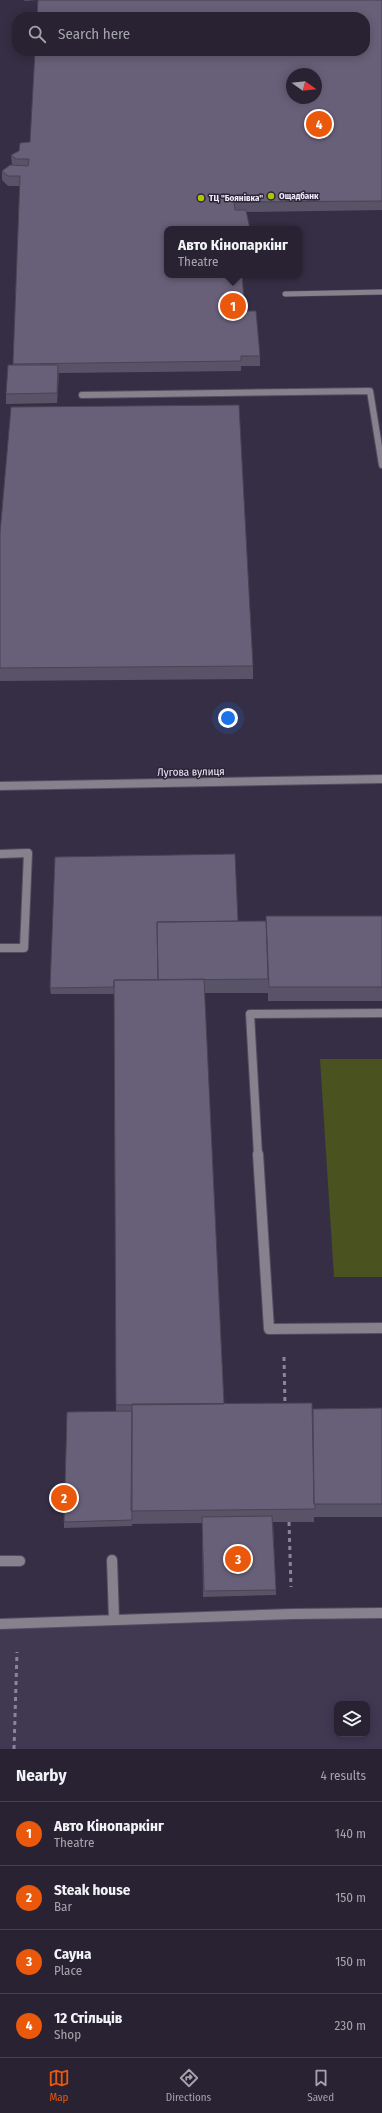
<!DOCTYPE html>
<html lang="en">
<head>
<meta charset="utf-8">
<style>
	body { margin:0; font-family:"Fira Sans Condensed",sans-serif; background:#342f3f; color:#f1f3f6 }
	.controls { position:absolute; right:12px; bottom:12px; display:grid; overflow:hidden; border-radius:8px; box-shadow:0 2px 10px #0003 }
	.controls button { width:36px; height:36px; display:grid; place-items:center; padding:0; border:0; border-bottom:1px solid #443f4e; background:#282233; color:#f1f3f6; font:20px sans-serif }
	.compass { position:absolute; left:286px; top:68px; width:36px; height:36px; border-radius:50%; background:#282233; box-shadow:0 2px 10px #0003; rotate:105deg }
	.you { position:absolute; left:228px; top:718px; width:14px; height:14px; margin:-10px; border:3px solid #fff; border-radius:50%; background:#1a73e8; box-shadow:0 0 0 6px #1a73e833 }
	.badge { display:grid; place-items:center; width:26px; height:26px; border-radius:50%; background:#ea580c; color:#fff; font-size:13px; font-weight:700 }
	.pin { position:absolute; translate:-50% -50%; border:2px solid #fff; box-shadow:0 1px 4px #0006 }
	.popup { position:absolute; left:164px; top:226px; width:138px; height:52px; box-sizing:border-box; display:grid; place-content:center; border-radius:8px; background:#282233; filter:drop-shadow(0 1px 3px #0005); font-size:13px; white-space:nowrap; color:#a5a4ac }
	.popup b { font-size:15px; color:#f1f3f6 }
	.popup::after { content:''; position:absolute; left:50%; top:100%; margin-left:-8px; border:8px solid transparent; border-top-color:#282233 }
	.list { margin:0; padding:0; list-style:none }
	h2 { display:flex; justify-content:space-between; align-items:center; height:52px; margin:0; padding:0 16px; font-size:17px }
	h2 small { font-size:13px; font-weight:400; color:#a5a4ac }
	.list li { display:grid; grid-template-columns:26px 1fr auto; gap:12px; align-items:center; box-sizing:border-box; height:64px; padding:0 16px; border-top:1px solid #443f4e }
	.list b { display:block; font-size:15px; white-space:nowrap }
	.list p { margin:0; font-size:13px; white-space:nowrap; color:#a5a4ac }
	.list em { font-size:13px; font-style:normal; color:#a5a4ac }
	.icon { flex:none; width:22px; height:22px; fill:none; stroke:currentColor; stroke-width:2; stroke-linecap:round; stroke-linejoin:round }
	.map { position:relative; flex:none; width:382px; height:1749px; overflow:hidden }
	.search { position:absolute; background:#282233; box-shadow:0 2px 10px #0003; left:12px; right:12px; top:12px; height:44px; display:flex; align-items:center; gap:10px; box-sizing:border-box; padding:0 14px; border-radius:16px; color:#a5a4ac; font-size:15px }
	.sheet { height:308px; background:#282233 }
	nav { display:flex; justify-content:space-around; align-items:center; box-sizing:border-box; height:56px; border-top:1px solid #443f4e; background:#282233; font-size:11px; color:#a5a4ac }
	nav a { display:grid; justify-items:center; gap:2px }
	nav .on { color:#ea580c }
	.map>svg:first-child { display:block }
	.built { fill:#413852; fill-rule:evenodd }
	.green { fill:#4a521f }
	.lines { fill:none; stroke-linecap:round; stroke-linejoin:round }
	.lane-far3-casing { stroke:#544c61; stroke-width:6 }
	.lane-far2-casing { stroke:#544c61; stroke-width:8 }
	.lane-far1-casing { stroke:#544c61; stroke-width:10 }
	.lane-casing { stroke:#544c61; stroke-width:12 }
	.street-casing { stroke:#544c61; stroke-width:10 }
	.path { stroke:#8b8597; stroke-width:3; stroke-dasharray:4 4; stroke-linecap:butt }
	.lane-far3 { stroke:#85818d; stroke-width:5 }
	.lane-far2 { stroke:#85818d; stroke-width:6 }
	.lane-far1 { stroke:#85818d; stroke-width:8 }
	.lane { stroke:#85818d; stroke-width:10 }
	.street { stroke:#85818d; stroke-width:8 }
	.wall { fill:#595367 }
	.shaded-wall { fill:#494354 }
	.building { fill:#686078; stroke:#494354; fill-rule:evenodd }
	.poi-dot { fill:#b0c502; stroke:#2c2539; stroke-width:1.5 }
	.labels { text-anchor:middle; dominant-baseline:central; stroke-width:3; stroke-linejoin:round; paint-order:stroke }
	.far-poi-label { font-size:9px; font-weight:bold; fill:#efebf9; stroke:#2c2539; text-anchor:start }
	.street-label { font-size:11px; fill:#efebf9; stroke:#2c2539 }
</style>
</head>
<body>
<div class="map">
<svg width="382" height="1749" viewBox="0 0 382 1749">
	<rect width="100%" height="100%" fill="#362e44"/>
	<path class="built" d="M382,1613V1749H0V1624ZM337,1704H367V1734H337Z"/>
	<path class="green" d="M320,1059H382V1277H334Z"/>
	<g class="lines">
		<g class="lane-far3-casing">
			<path id="lane-far3" d="M285,294L382,292"/>
		</g>
		<g class="lane-far2-casing">
			<path id="lane-far2" d="M82,395L370,391L382,465"/>
		</g>
		<g class="lane-far1-casing">
			<path id="lane-far1" d="M0,854L28,853L24,948H0
				M258,1155L250,1014L382,1013"/>
		</g>
		<g class="lane-casing">
			<path id="lane" d="M258,1154L269,1329L382,1328
				M112,1560L114,1620
				M0,1561H20
				M0,1624L292,1614L382,1613"/>
		</g>
		<g class="street-casing">
			<path id="street" d="M0,786L382,779"/>
		</g>
		<path class="path" d="M284,1357L285,1406
			M289,1522L291,1587
			M14,1749L17,1652"/>
		<use href="#lane-far3" class="lane-far3"/>
		<use href="#lane-far2" class="lane-far2"/>
		<use href="#lane-far1" class="lane-far1"/>
		<use href="#lane" class="lane"/>
		<use href="#street" class="street"/>
	</g>
	<path class="wall" d="M24,0H382V210L247,212L167,229L245,311L260,356V366H241V371L59,373L57,403L6,404V394L13,365L20,186H8L2,180V171L12,165L11,155L19,151L30,142L38,0L25,1Z
		M0,533L253,666V679L0,681Z
		M266,916H382V1001H268V992V993H204L224,1403L312,1418L313,1409L382,1408V1517H314V1522H273L276,1590V1595L203,1597L202,1523L132,1524V1526L64,1528V1522L116,1411L114,994H51L50,988L238,921H266Z"/>
	<path class="shaded-wall" d="M58,365L59,375L57,403V393Z"/>
	<path class="building" d="M38,0H382V201L234,202L235,210H246L250,229H167V275H242L245,311H256L260,356H241V361L13,364L20,176H8L2,171L10,165L28,166L29,159H16L11,155L19,151L20,143L30,142L35,51H365V17H37ZM292,74H316V98H292Z
		M8,365H58L57,393L6,394Z
		M239,405L253,666L0,668V533L11,407Z
		M235,854L238,921L157,922L158,980H114V987L50,988L55,857Z
		M266,916H382V987H269Z
		M266,921L268,979L158,980L157,922Z
		M204,979L224,1404L116,1405L114,980Z
		M312,1403L314,1504H315V1509L131,1511L132,1404Z
		M382,1408V1504H314L313,1409Z
		M132,1411V1520L64,1522L67,1412Z
		M272,1516L276,1590L204,1591L202,1517Z"/>
	<g class="poi-dot">
		<circle cx="271" cy="196" r="4"/>
		<circle cx="201" cy="198" r="4"/>
	</g>
	<g class="labels">
		<g class="far-poi-label">
			<text x="279" y="196">Ощадбанк</text>
			<text x="209" y="198">ТЦ "Боянівка"</text>
		</g>
		<g class="street-label">
			<text transform="translate(191 772) rotate(-1)">Лугова вулиця</text>
		</g>
	</g>
</svg>
<div class="controls">
<button><svg class="icon" aria-label="layers" viewBox="0 0 24 24"><path d="M12 4l9 5-9 5-9-5zM3 14l9 5 9-5"/></svg></button>
</div>
<svg class="compass" viewBox="-18 -18 36 36"><path d="M0-13l5 13h-10z" fill="#e53935"/><path d="M0 13l5-13h-10z" fill="#a5a4ac"/></svg>
<div class="you"></div>
<div class="pin badge" style="left:233px;top:306px">1</div>
<div class="popup"><b>Авто Кінопаркінг</b>Theatre</div>
<div class="pin badge" style="left:64px;top:1498px">2</div>
<div class="pin badge" style="left:238px;top:1559px">3</div>
<div class="pin badge" style="left:319px;top:124px">4</div>
<div class="search"><svg class="icon" aria-label="search" viewBox="0 0 24 24"><circle cx="10" cy="10" r="6"/><path d="M15 15l6 6"/></svg>Search here</div>
</div>
<section class="sheet">
<h2>Nearby<small>4 results</small></h2>
<ul class="list">
<li><span class="badge">1</span><div><b>Авто Кінопаркінг</b><p>Theatre</p></div><em>140 m</em></li>
<li><span class="badge">2</span><div><b>Steak house</b><p>Bar</p></div><em>150 m</em></li>
<li><span class="badge">3</span><div><b>Сауна</b><p>Place</p></div><em>150 m</em></li>
<li><span class="badge">4</span><div><b>12 Стільців</b><p>Shop</p></div><em>230 m</em></li>
</ul>
</section>
<nav>
<a class="on"><svg class="icon" aria-label="map" viewBox="0 0 24 24"><path d="M3 6l6-2 6 2 6-2v14l-6 2-6-2-6 2zM9 4v14M15 6v14"/></svg>Map</a>
<a><svg class="icon" aria-label="directions" viewBox="0 0 24 24"><path d="M12 3l9 9-9 9-9-9zM9 14v-3h6M13 9l2 2-2 2"/></svg>Directions</a>
<a><svg class="icon" aria-label="saved" viewBox="0 0 24 24"><path d="M7 4h10v16l-5-4-5 4z"/></svg>Saved</a>
</nav>
</body>
</html>
